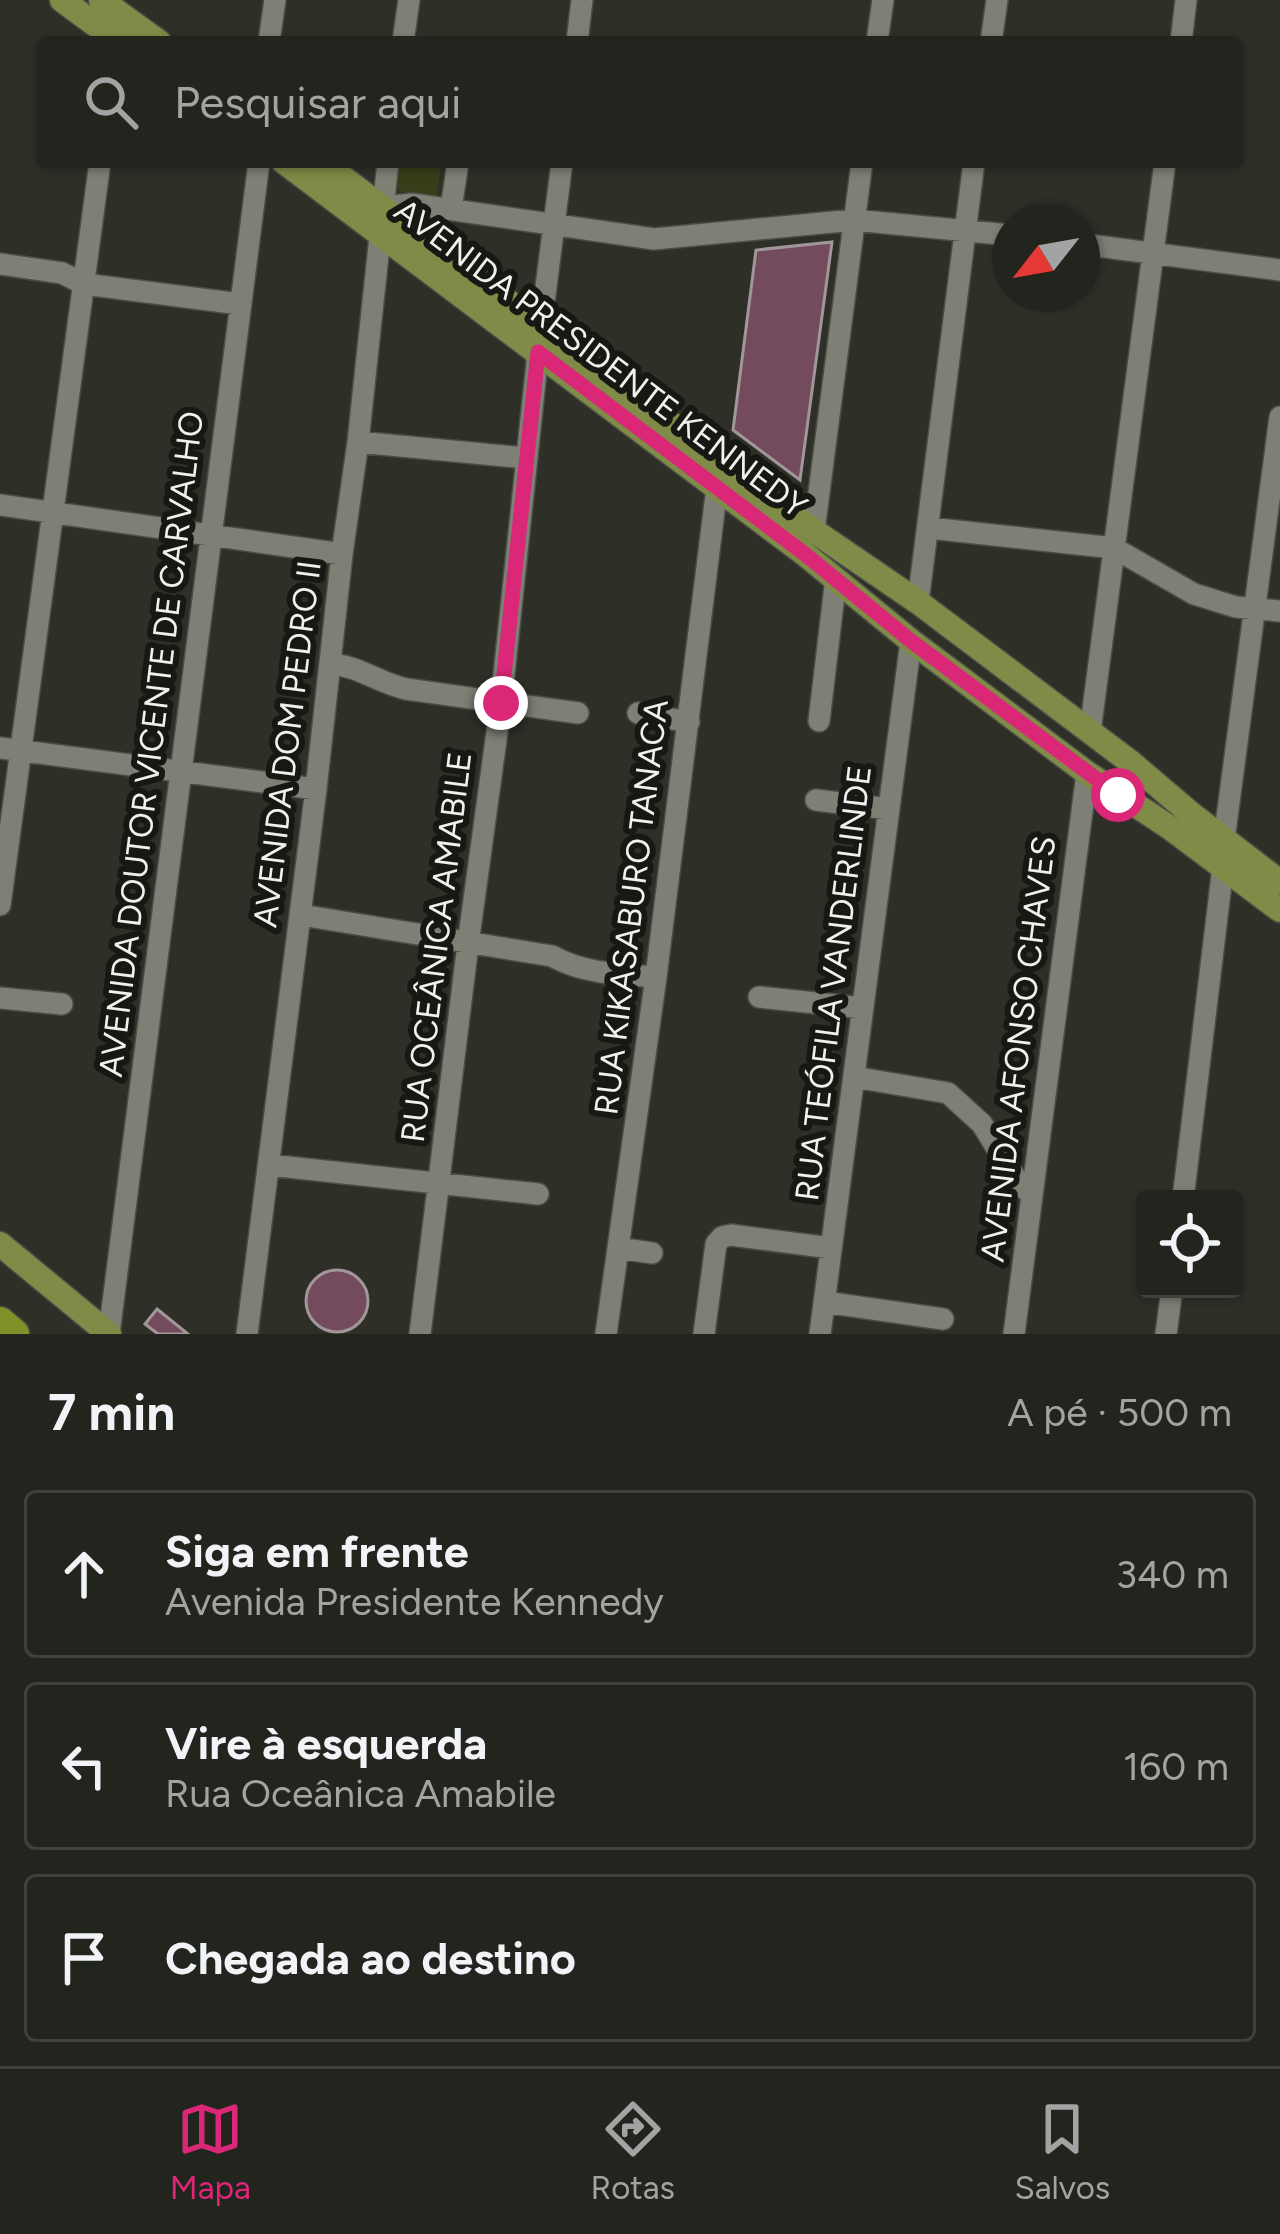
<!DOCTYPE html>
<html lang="pt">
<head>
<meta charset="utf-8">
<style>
	body { margin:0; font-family:Figtree,sans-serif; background:#2a2c27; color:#f1f3f6 }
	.controls { position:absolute; right:36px; bottom:36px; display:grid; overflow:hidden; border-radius:12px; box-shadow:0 3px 9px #0004 }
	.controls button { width:108px; height:108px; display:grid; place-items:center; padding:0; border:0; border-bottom:3px solid #3f413c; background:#22241e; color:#f1f3f6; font:60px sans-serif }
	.compass { position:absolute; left:992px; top:204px; width:108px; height:108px; border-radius:50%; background:#22241e; box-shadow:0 3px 9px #0004; rotate:239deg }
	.stop { position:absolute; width:36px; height:36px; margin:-27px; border:9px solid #db2777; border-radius:50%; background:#fff }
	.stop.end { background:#db2777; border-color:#fff; box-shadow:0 3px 12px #0008 }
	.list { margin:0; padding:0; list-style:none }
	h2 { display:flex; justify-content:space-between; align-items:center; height:156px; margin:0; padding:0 48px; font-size:51px }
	h2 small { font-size:39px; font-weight:400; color:#a2a4a4 }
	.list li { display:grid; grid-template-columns:78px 1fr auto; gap:36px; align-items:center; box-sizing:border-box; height:168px; margin:0 24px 24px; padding:0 24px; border:3px solid #3f413c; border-radius:12px }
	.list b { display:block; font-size:45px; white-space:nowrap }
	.list p { margin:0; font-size:39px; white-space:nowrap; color:#a2a4a4 }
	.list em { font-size:39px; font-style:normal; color:#a2a4a4 }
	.icon { flex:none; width:66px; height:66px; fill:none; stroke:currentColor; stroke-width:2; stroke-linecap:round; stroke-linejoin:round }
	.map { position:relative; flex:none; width:1280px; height:1334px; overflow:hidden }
	.search { position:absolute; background:#22241e; box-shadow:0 3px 9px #0004; left:36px; right:36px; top:36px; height:132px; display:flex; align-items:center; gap:30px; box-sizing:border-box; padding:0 42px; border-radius:12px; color:#a2a4a4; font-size:45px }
	.sheet { height:732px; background:#22241e }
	nav { display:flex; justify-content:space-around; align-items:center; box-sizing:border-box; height:168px; border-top:3px solid #3f413c; background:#22241e; font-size:33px; color:#a2a4a4 }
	nav a { display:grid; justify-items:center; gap:6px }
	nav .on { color:#db2777 }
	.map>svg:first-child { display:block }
	.green { fill:#363e19 }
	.building { fill:#734b5d; stroke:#a1969a; stroke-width:3 }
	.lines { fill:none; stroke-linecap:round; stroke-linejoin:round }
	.minor-casing { stroke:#4a4c46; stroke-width:24 }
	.major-casing { stroke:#4a4c46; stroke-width:27 }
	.highway-casing { stroke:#4a4c46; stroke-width:33 }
	.minor { stroke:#7e8076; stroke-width:21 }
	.major { stroke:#7f8b47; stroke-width:24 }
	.highway { stroke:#7f9227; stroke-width:30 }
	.route { stroke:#db2777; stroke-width:15 }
	.labels { text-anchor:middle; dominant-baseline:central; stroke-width:12; stroke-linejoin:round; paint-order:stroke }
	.street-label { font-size:33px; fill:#f0f1ec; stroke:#171814 }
</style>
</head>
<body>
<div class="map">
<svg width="1280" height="1334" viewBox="0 0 1280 1334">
	<rect width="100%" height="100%" fill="#2e3028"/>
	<path class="green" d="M399,162L441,163L437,197L404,193L396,188L392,175L397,172Z"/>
	<path class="building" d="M832,242L800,480L733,430L756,250Z
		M306 1301a31 31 0 1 1 62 0a31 31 0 1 1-62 0Z
		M157,1309L188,1334H158L145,1324Z"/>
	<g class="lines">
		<g class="minor-casing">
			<path id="minor" d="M269,42L275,0
				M403,42L409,0
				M577,42L582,0
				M877,42L883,0
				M991,42L997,0
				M1181,42L1186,0
				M382,207L412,204L654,239L854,220L1010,235
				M451,209L458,162
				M1082,244L1280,270
				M0,264L62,273L84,284L240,304
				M541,326L562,162
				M358,442L526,458
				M0,505L342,554
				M929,528L1114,548L1194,594L1236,607L1280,611
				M814,531L862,162
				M918,602L974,162
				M331,664C359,666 379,683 406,689L578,713
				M638,713L689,722
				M819,721L836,578
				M1090,732L1165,162
				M0,748L316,789
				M816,800L889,809
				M1224,840L1280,417
				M0,905L100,162
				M301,915L552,956C584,974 620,974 656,977
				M759,997L863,1008
				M0,998L62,1004
				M854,1077L948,1093L982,1124L1014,1176L1032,1196
				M269,1165L538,1194
				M1183,1199L1223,867
				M618,1248L652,1253
				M824,1302L943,1319
				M109,1334L259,162
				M247,1334L316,789L342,554L358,442L388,162
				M420,1334L468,944L501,703L538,353
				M606,1334L656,977L717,487
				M704,1334L716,1244L722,1237L731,1235L831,1248
				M820,1334L911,641
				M1014,1334L1087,773
				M1166,1334L1172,1289"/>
		</g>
		<g class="major-casing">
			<path id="major" d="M62,0L119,42
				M101,0L159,42
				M284,162L806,555L911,641L1087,773L1169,827L1280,910
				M322,162L814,531L918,602L1129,761L1190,813L1280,882
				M0,1244L109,1334"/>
		</g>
		<g class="highway-casing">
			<path id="highway" d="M0,1322L14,1334"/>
		</g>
		<use href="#minor" class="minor"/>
		<use href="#major" class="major"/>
		<use href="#highway" class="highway"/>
	</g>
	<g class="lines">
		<path class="route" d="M501,703L538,352L806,555L911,641L1118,795"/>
	</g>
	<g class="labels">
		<g class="street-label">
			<text transform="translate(601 358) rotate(37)">AVENIDA PRESIDENTE KENNEDY</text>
			<text transform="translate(151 744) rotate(-83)">AVENIDA DOUTOR VICENTE DE CARVALHO</text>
			<text transform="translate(287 744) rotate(-83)">AVENIDA DOM PEDRO II</text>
			<text transform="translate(631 907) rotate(-83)">RUA KIKASABURO TANACA</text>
			<text transform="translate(436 947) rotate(-83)">RUA OCEÂNICA AMABILE</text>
			<text transform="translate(833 983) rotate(-83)">RUA TEÓFILA VANDERLINDE</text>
			<text transform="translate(1018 1049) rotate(-83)">AVENIDA AFONSO CHAVES</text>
		</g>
	</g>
</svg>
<div class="controls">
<button><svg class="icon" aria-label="locate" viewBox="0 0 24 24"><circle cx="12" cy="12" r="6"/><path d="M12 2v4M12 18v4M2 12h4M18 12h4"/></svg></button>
</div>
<svg class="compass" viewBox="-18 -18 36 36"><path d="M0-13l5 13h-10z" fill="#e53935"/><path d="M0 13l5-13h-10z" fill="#a2a4a4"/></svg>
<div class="stop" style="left:1118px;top:795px"></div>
<div class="stop end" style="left:501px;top:703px"></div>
<div class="search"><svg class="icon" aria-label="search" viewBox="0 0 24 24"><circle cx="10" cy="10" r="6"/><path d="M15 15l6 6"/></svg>Pesquisar aqui</div>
</div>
<section class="sheet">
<h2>7 min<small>A pé · 500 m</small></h2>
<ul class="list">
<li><svg class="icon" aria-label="ahead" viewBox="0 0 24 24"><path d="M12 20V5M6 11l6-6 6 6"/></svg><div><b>Siga em frente</b><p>Avenida Presidente Kennedy</p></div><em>340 m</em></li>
<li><svg class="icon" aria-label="left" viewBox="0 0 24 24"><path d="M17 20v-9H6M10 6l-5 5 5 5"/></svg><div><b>Vire à esquerda</b><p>Rua Oceânica Amabile</p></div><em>160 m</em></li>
<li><svg class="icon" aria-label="arrive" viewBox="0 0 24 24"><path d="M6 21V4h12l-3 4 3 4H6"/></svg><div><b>Chegada ao destino</b></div></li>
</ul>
</section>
<nav>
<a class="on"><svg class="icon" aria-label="map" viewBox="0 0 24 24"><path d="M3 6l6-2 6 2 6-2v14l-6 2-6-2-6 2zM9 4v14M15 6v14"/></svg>Mapa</a>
<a><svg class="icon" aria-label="directions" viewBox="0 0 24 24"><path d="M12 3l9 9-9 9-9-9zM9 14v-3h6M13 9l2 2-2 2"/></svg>Rotas</a>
<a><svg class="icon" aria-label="saved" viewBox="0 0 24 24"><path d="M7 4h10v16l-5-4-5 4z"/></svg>Salvos</a>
</nav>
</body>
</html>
